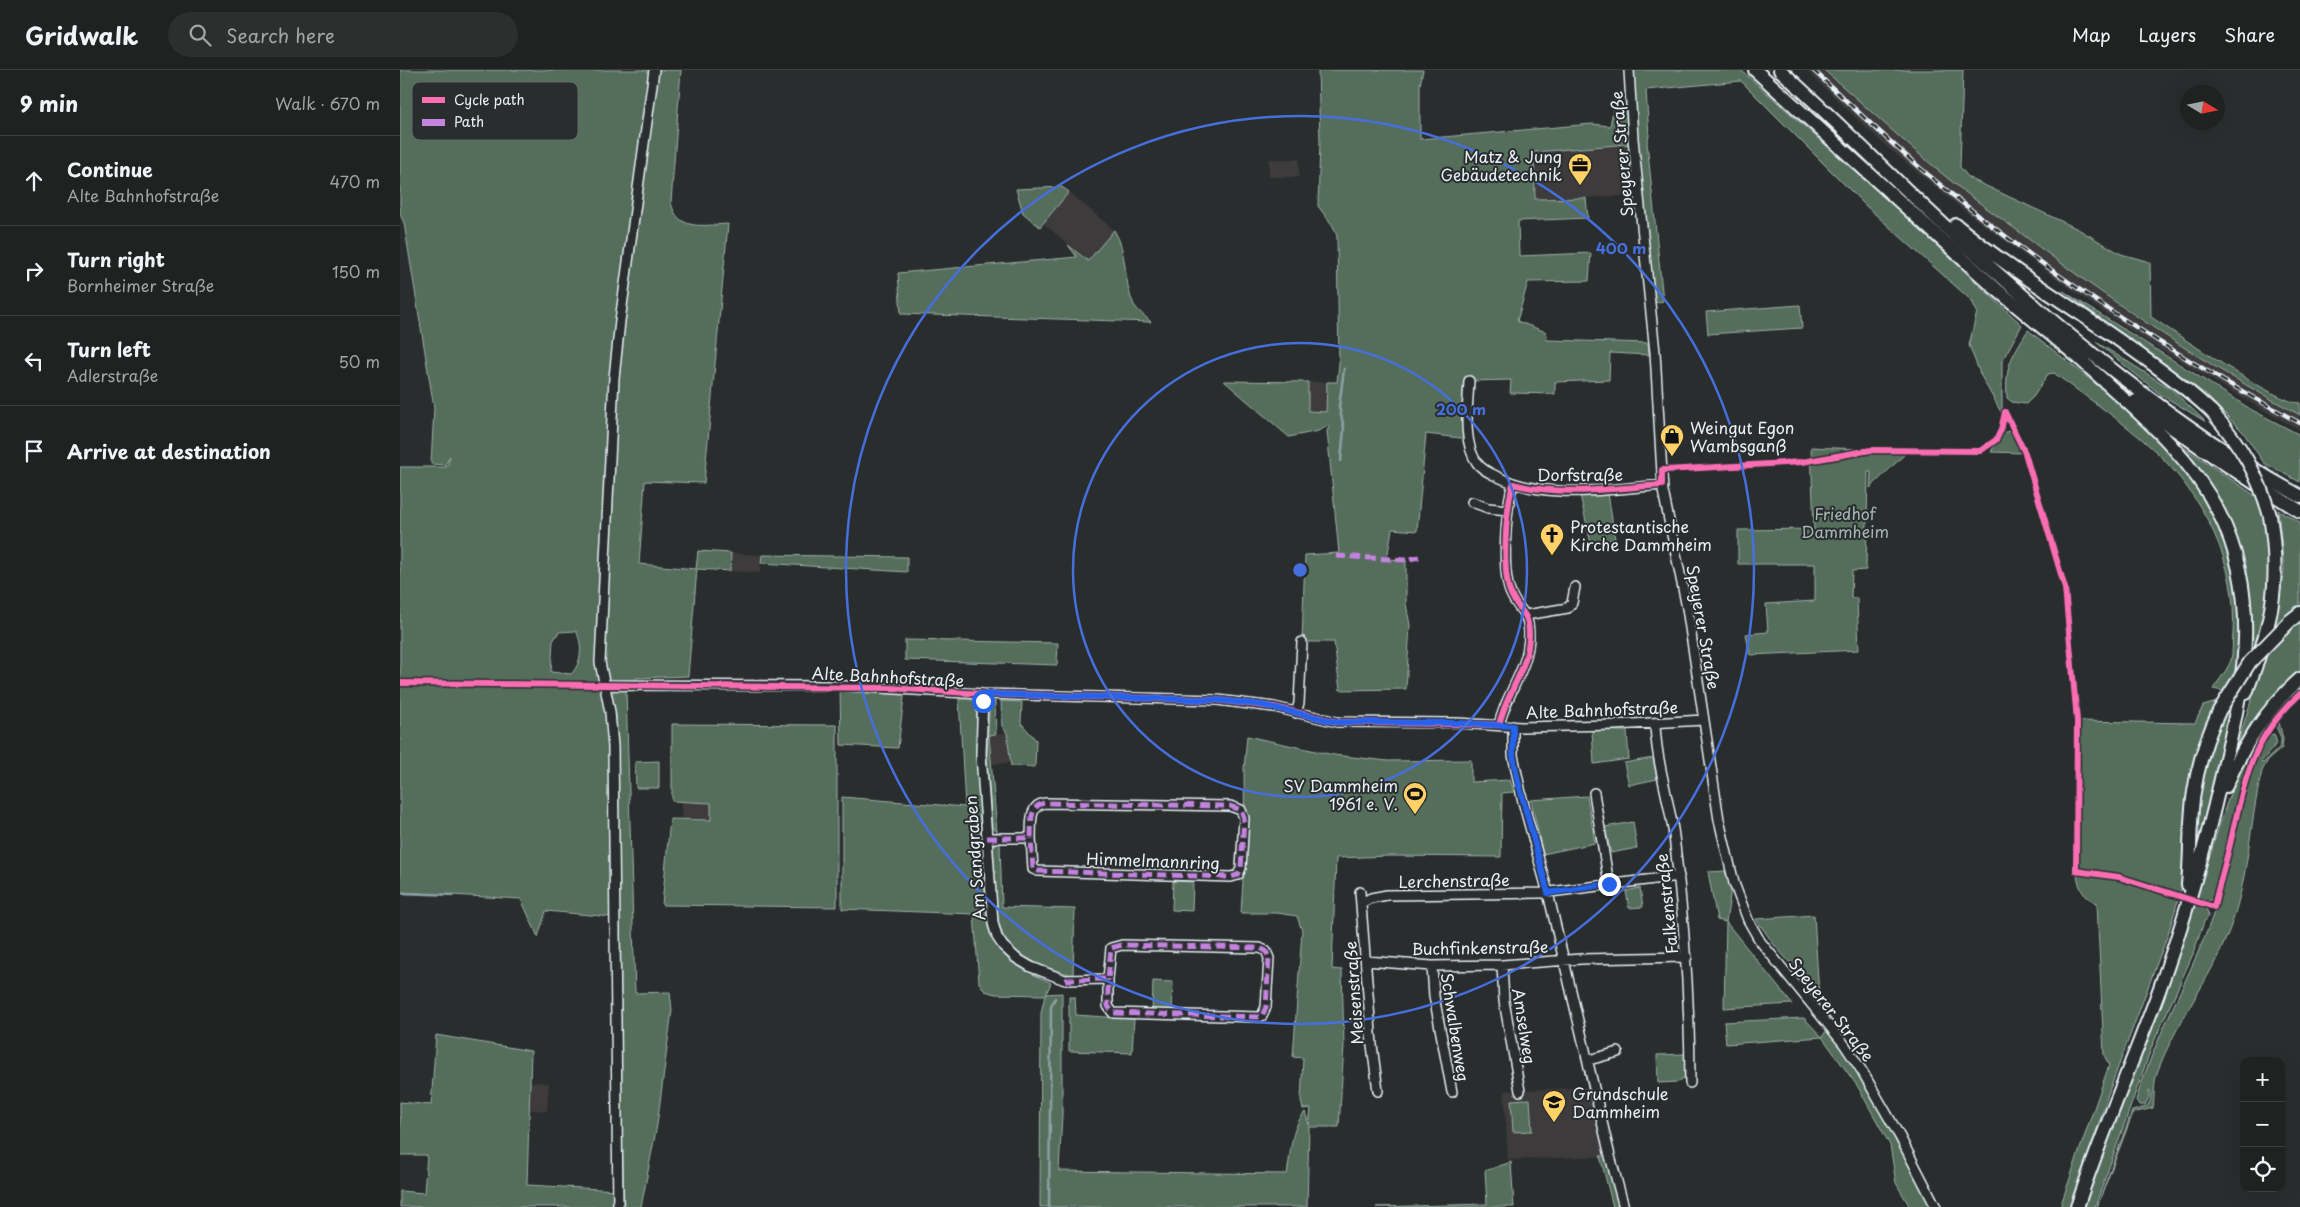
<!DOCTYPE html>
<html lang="en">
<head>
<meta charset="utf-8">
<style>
	body { margin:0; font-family:"Playpen Sans",sans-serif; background:#2d2f2f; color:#f1f3f6 }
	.controls { position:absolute; right:15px; bottom:15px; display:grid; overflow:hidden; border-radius:10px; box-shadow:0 5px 20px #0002 }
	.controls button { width:45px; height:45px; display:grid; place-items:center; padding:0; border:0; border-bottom:1px solid #3d3f40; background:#202222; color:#f1f3f6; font:25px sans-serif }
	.compass { position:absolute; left:1780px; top:15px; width:45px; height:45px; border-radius:50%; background:#202222; box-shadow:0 5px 20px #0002; rotate:100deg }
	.stop { position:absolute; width:15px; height:15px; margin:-11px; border:4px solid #2563eb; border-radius:50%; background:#fff }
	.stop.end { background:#2563eb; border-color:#fff; box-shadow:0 1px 5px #0008 }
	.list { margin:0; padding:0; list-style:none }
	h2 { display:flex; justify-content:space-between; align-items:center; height:65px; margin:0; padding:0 20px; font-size:21px }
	h2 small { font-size:16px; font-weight:400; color:#a2a4a5 }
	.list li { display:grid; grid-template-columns:32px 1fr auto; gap:15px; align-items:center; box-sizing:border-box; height:90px; padding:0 20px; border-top:1px solid #3d3f40 }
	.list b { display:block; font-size:19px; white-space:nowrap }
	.list p { margin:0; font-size:16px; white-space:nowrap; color:#a2a4a5 }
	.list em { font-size:16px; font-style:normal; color:#a2a4a5 }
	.icon { flex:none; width:28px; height:28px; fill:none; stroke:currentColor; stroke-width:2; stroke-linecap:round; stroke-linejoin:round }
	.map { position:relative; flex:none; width:1900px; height:1137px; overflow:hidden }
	header { display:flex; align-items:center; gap:30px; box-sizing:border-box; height:70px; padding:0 25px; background:#202222; border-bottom:1px solid #3d3f40 }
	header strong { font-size:24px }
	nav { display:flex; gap:28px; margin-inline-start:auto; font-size:18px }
	.search { width:350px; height:45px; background:#2d2f2f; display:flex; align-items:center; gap:12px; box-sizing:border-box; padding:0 18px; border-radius:28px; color:#a2a4a5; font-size:19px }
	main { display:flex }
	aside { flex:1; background:#202222 }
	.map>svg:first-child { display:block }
	.built { fill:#3e3a3b }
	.green { fill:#546e5c; stroke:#9eb0aa; fill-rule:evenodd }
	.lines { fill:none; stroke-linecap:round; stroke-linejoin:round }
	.stream { stroke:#8ba1a6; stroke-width:2.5 }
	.minor-casing { stroke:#e8f1f8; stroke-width:12 }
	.highway-casing { stroke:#e8f1f8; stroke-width:16 }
	.minor { stroke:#2a2d2e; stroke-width:9 }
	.highway { stroke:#2a2d2e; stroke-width:12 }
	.rail-casing { stroke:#e8f1f8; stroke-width:4.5 }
	.rail { stroke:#2a2d2e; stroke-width:2.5; stroke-dasharray:8; stroke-linecap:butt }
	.highway-bridge-casing { stroke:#e8f1f8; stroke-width:16; stroke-linecap:butt }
	.highway-bridge { stroke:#2a2d2e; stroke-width:12 }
	.quiet { stroke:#c483df; stroke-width:5; stroke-dasharray:10 5; stroke-linecap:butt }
	.cycleway-casing { stroke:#2a2d2e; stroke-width:9 }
	.cycleway { stroke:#f96db3; stroke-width:6 }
	.route { stroke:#2563eb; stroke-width:6 }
	.ring { fill:none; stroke:#466fde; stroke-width:2.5 }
	.labels { text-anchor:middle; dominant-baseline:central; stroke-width:4; stroke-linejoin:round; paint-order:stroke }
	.street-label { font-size:16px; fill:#e8f1f8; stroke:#2a2d2e }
	.poi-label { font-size:16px; fill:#e8f1f8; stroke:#2a2d2e; text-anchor:start }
	.park-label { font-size:16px; fill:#a5b6b2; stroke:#2a2d2e }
	.key { fill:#2a2d2e; stroke:#63686b; stroke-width:1 }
	.key-label { font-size:14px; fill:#e8f1f8 }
	.centre { fill:#466fde; stroke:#2a2d2e; stroke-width:2.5 }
	.ring-label { font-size:15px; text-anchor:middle; font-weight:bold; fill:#466fde; stroke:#2a2d2e; stroke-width:4; stroke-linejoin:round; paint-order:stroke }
</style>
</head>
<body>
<header>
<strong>Gridwalk</strong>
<div class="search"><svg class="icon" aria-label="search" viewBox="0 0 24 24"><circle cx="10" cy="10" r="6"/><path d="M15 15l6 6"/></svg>Search here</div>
<nav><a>Map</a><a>Layers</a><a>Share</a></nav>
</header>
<main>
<aside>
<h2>9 min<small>Walk · 670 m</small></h2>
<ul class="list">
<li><svg class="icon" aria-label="ahead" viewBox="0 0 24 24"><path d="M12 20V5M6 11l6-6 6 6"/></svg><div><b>Continue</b><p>Alte Bahnhofstraße</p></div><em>470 m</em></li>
<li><svg class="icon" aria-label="right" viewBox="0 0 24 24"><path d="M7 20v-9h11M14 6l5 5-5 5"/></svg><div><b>Turn right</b><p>Bornheimer Straße</p></div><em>150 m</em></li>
<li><svg class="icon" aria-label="left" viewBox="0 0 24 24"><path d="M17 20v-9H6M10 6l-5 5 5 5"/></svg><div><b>Turn left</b><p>Adlerstraße</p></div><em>50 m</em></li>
<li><svg class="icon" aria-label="arrive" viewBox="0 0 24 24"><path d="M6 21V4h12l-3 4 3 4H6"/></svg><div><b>Arrive at destination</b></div></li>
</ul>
</aside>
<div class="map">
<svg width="1900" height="1137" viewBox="0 0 1900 1137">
	<rect width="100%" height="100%" fill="#2a2d2e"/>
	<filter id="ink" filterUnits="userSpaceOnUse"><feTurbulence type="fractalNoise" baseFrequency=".02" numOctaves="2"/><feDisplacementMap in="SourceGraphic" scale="10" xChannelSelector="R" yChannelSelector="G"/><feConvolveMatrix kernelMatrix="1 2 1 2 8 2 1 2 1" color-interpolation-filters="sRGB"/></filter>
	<g filter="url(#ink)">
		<path class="built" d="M1406,0H1424L1541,103L1666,197L1738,249L1854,321L1900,345V360L1859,338L1746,271L1700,240L1613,177L1557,135L1480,71Z
			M1229,74L1239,125L1135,130L1134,82Z
			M869,89H899V107H869Z
			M669,122L714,160L688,191L643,153Z
			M908,312H927L926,342H908Z
			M331,483L362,485L360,503L330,501Z
			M607,663L610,693L592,694L589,665Z
			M282,731L311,733V750L281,749Z
			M130,1012L149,1013L147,1041L129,1040Z
			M1194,1017L1210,1086L1108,1090L1104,1021Z"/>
		<path class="green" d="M2,0H281L271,132C277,162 303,155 328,154L304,413L245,411L239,494L296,499L298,481L331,483L330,501L297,499L288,606L236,608L235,614L204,615L210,642L212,847L146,841L138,867L121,829L0,822V397H47L50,386L45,395L31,394L34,338L4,153L0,144V1ZM176,561C183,575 182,593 171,604L151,602L153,571L159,562Z
			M918,0H1023L1020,15V69L1192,54L1210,56L1216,24L1225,35L1229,74L1134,82L1135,129L1186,128L1188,148L1118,151L1119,186L1191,183L1189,211L1128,212L1117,251L1146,262L1147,270L1248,273L1249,285L1210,283L1209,310L1155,312V324L1110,323L1111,310L1069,311V369L1026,364L1017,461L992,459L987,489L1006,490V534L1010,555L1006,619L940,620L934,572H902L905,485L939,483L927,361L930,355L918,361L889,367L824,311L908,312V341L926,342L927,312H937L939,294L937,166L933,156L918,136L920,72Z
			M1234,0H1341L1493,135L1622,255L1602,291V344L1581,306L1569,275L1577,242L1572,231L1466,136L1341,11L1246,20L1249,66L1247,72L1263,231L1255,233L1236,63Z
			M1424,0H1563L1560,97L1569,108L1678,159L1721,184L1750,192L1751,247C1774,262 1880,335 1900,333V345C1802,293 1710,231 1622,164C1595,144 1566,124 1540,102C1501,69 1463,34 1424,0Z
			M662,117L669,122L640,157L623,143L616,119Z
			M714,160C728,181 723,213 734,235C738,241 746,247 751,252L501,244L498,203L677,187L668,175L688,191Z
			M1663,221L1852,340L1900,365V412L1864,393L1843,362L1805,324Z
			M1400,235L1402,258L1308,264L1306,242Z
			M1628,260L1721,334L1776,385L1821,454L1839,518L1840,594L1823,621L1813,619C1819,610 1828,599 1831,590C1833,582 1832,571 1833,563C1838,494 1804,427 1754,380C1723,351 1687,328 1654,303L1648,304L1634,326L1626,334L1612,332L1607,328C1605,295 1611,288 1628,260Z
			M1696,272L1770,318L1806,352L1760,324Z
			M1610,361H1613L1625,383L1591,382L1601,363Z
			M1782,376L1857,427L1863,443L1868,463L1871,491L1862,567L1852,581C1853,506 1834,433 1782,376Z
			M1411,377L1508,381L1470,418L1471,402H1468L1466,500L1452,501L1451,528H1457L1459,580L1350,585L1346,564L1368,562L1366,534L1415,531V494H1338V460L1414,459Z
			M1208,423L1215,469L1191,474L1180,425Z
			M1878,440L1900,452V537L1875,557L1884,499Z
			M362,485L507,487V502L361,493Z
			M1900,550V605L1834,685L1866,583Z
			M505,570L658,573L657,595L505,590Z
			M1900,614V622C1849,671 1845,700 1829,766C1824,787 1817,808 1813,829L1806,832L1795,828C1816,773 1828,715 1857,663C1866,647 1887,628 1900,614Z
			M440,616L505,618L498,678L441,675Z
			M214,619H226L235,923L270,922L272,940L257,1055L241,1137H224L216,845H218L216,645L212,626Z
			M1900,627L1879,652L1883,669L1882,678L1868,690L1862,701C1849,755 1849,809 1829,861C1810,911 1776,952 1758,1000C1753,1013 1755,1026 1753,1038L1733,1043L1697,1137L1732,1041C1745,1037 1751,1038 1751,1022L1749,1021V1027L1745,1035H1739L1736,1030C1756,963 1793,903 1816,837C1837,779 1835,721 1866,666L1874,664L1877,673L1861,692L1863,693L1879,678L1881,673V668L1875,654Z
			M1834,628L1797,781H1795C1798,727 1804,675 1834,628Z
			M559,629H570L577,633L576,685L588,858C599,891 621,898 651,913L646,924L662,923V1044L659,1101L887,1104C891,1083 890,1059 905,1042L909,1055L911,1038L903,1039L901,1031L903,988L893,987L902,861L897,846L877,843H841L845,778L844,699L847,666L934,685L988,691L1071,690V712L1110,710L1114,722L1102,723L1101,787L989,786L936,788L932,899L942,900L944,975L939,1057H909L907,1137H640L641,943L645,925L595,924L585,921L579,913L574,844L442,839V727L565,737Z
			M595,631L596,664L589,665L597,762L592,757L587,687L589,641L591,634Z
			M601,631L622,632L621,653L636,670L635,697L611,696L607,663L602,656Z
			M1817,632L1800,675L1782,817L1768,864L1708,1024L1673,1137H1660L1709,995L1704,985L1697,833C1680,825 1680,818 1676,801L1677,651L1795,653L1803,636Z
			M272,654L437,655V837L262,835L270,749L311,750V733L272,731Z
			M1192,660L1227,661L1229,689L1194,694Z
			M1253,688L1257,709L1229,715L1224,693Z
			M259,691V718H236L235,692Z
			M1187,726L1195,773L1143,784L1131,730Z
			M1233,752L1237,778L1211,783L1205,757Z
			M600,773L602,837L675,839L673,905C651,900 610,886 602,863C593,838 595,801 593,774Z
			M1325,801L1331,819L1326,852L1392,934L1324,938L1326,852L1317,850L1308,802Z
			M773,811L793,812L792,841L772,840Z
			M1240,818L1243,837L1229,838L1226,821Z
			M1793,834L1806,838L1809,846L1804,852L1793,884L1752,976L1695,1137H1682Z
			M1414,845L1419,925L1375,876L1356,849Z
			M753,911L773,912L772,943L752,942Z
			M669,927H675L676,945L734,949L732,983L669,981Z
			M1404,948L1422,967L1427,960L1463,1010L1531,1137H1510L1496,1113L1490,1075L1458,1017L1422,967L1326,974L1324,952Z
			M36,965L131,981L127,1115L218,1120V1137H0V1121L24,1123L27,1085H0V1032L31,1035Z
			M1285,984V1007L1278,1012L1258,1013L1257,985Z
			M1130,1029L1132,1061L1113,1062L1111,1030Z
			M1200,1086H1210L1224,1137H1213Z
			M1111,1092L1114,1137H976L1087,1134L1085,1101Z"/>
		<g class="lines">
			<path class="stream" d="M941,391L944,358L939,337L944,299
				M0,823L55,825
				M649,1137L651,937L655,928"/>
			<g class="minor-casing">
				<path id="minor" d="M1229,0L1233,69L1255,282L1263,421L1287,538L1319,750L1334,813L1348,850L1360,871L1444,974L1462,1001L1500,1067L1536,1137
					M1069,311C1068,335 1062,372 1077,393C1082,400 1090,403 1096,406C1147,431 1208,419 1262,415
					M1072,432L1088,438L1108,440
					M1126,545L1168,538L1172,533L1175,517
					M203,615L445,616L583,624L817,630L874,637L937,652L1057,653L1121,657L1214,655L1304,650
					M583,624L581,684L593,853L597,867L603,876L616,888L631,897L665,910L708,909L711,878L722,875L860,878L866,881L869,888L866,937L862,946L859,947L713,943L708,936V909
					M896,643L899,633L902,572
					M1255,653C1256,691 1269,729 1274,766C1284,849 1290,930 1290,1013
					M1099,655C1106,623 1129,599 1129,565C1129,540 1119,543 1111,524C1101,502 1106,438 1113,414
					M1113,656V685L1122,728L1148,823L1210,1086L1224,1137
					M1194,723L1209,814
					M587,768H631C632,755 628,735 645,733L830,736L841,740L844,748L841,798L838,805L831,807L638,801L633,799L631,768
					M960,822L972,975L978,1021
					M961,833L971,828L987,825L1142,823L1279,806
					M966,891L1032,896L1102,895L1181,889L1287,887
					M1102,895L1104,931L1120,1021
					M1032,896L1034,926L1052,1022
					M1189,990L1218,982
					M218,1137L213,677L210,642L200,592L214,308L220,251L254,0"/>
			</g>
			<g class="highway-casing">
				<path id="highway" d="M1355,0L1595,218L1684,292
					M1380,0C1441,55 1498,114 1559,169C1664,264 1776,358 1900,426
					M1556,155C1614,203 1679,241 1740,285C1765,303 1790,321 1812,342
					M1736,331C1789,371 1843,407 1900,441
					M1890,551L1900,543
					M1846,623C1870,557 1882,518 1870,446
					M1826,716C1844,674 1866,639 1900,609
					M1788,815C1791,784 1789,753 1794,722C1798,694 1807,667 1819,641
					M1677,1137C1701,1065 1731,996 1757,926C1783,855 1804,783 1821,709C1843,619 1863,531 1819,443C1787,379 1729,335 1678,287"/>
			</g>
			<use href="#minor" class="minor"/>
			<use href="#highway" class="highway"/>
			<g class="rail-casing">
				<path id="rail" d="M1413,0C1451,35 1488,71 1527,104C1642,200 1768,283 1900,353"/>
			</g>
			<use href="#rail" class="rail"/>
			<g class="highway-bridge-casing">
				<path id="highway-bridge" d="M1812,342C1841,375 1858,404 1870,446
					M1819,641L1850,592L1890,551"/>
			</g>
			<use href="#highway-bridge" class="highway-bridge"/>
			<path class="quiet" d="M936,486L1006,490L1019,487
				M587,768H631C632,755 628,735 645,733L830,736L841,740L844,748L841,798L838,805L831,807L638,801L633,799L631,768
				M665,910L708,909L711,878L722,875L860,878L866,881L869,888L866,937L862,946L859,947L713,943L708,936V909"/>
			<g class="cycleway-casing">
				<path id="cycleway" d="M1605,342L1625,383L1665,518L1677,651L1676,801L1719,807L1814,837C1819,814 1826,792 1831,770C1845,709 1851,668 1900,624
					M0,613L491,618L583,624L817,630L874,637L937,652L1099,655C1106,623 1129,599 1129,565C1129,540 1119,543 1111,524C1101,502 1106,438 1113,414C1161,427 1213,418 1262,415V400H1266L1402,392L1471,380L1580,381L1596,370L1601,360L1605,342"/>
			</g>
			<use href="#cycleway" class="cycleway"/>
		</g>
	</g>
	<g class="lines" filter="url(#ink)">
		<path class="route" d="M583,631V624L817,630L862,635L937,652L1057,653L1113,656V685L1117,707L1148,823L1209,814"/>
	</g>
	<g class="ring">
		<circle cx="900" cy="500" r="227"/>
		<circle cx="900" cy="500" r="454"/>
	</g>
	<defs>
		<g id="office-pin" transform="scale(1.25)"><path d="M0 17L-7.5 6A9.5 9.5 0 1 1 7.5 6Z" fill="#ffd166" stroke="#2a2d2e"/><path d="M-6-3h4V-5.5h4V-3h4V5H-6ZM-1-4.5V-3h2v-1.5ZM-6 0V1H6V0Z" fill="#111"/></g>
		<g id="shop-pin" transform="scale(1.25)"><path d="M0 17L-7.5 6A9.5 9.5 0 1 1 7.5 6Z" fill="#ffd166" stroke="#2a2d2e"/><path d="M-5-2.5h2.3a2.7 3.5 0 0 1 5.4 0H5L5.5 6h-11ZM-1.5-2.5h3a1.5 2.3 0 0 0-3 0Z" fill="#111"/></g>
		<g id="church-pin" transform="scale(1.25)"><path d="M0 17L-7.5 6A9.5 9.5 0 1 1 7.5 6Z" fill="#ffd166" stroke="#2a2d2e"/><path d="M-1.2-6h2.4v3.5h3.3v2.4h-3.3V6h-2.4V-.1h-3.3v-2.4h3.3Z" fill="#111"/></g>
		<g id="stadium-pin" transform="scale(1.25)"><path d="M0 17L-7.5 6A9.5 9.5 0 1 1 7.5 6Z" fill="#ffd166" stroke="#2a2d2e"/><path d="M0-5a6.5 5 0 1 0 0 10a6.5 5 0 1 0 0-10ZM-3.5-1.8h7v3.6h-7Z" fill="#111"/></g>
		<g id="school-pin" transform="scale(1.25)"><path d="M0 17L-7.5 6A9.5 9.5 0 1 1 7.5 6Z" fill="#ffd166" stroke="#2a2d2e"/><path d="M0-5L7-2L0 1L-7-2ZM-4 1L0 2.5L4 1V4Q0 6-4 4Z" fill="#111"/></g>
	</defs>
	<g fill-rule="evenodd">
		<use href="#office-pin" x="1180" y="95"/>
		<use href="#shop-pin" x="1272" y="366"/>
		<use href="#church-pin" x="1152" y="465"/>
		<use href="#stadium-pin" x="1015" y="724"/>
		<use href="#school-pin" x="1154" y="1032"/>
	</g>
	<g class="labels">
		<g class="street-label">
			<text transform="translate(1221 84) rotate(-95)">Speyerer Straße</text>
			<text x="1180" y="404">Dorfstraße</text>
			<text transform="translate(1304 557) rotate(80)">Speyerer Straße</text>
			<text transform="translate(488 606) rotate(3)">Alte Bahnhofstraße</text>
			<text transform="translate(1202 639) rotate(-2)">Alte Bahnhofstraße</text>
			<text transform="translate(574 788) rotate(-94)">Am Sandgraben</text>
			<text transform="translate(753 790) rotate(2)">Himmelmannring</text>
			<text transform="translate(1054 810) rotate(-1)">Lerchenstraße</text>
			<text transform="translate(1266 834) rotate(-96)">Falkenstraße</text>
			<text transform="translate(1080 877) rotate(-1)">Buchfinkenstraße</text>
			<text transform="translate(953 923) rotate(-94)">Meisenstraße</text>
			<text transform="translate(1432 939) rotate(52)">Speyerer Straße</text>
			<text transform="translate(1125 956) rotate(81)">Amselweg</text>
			<text transform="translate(1056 957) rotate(81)">Schwalbenweg</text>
		</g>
		<g class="poi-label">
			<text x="1162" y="86" text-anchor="end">Matz &amp; Jung<tspan x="1162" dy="18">Gebäudetechnik</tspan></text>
			<text x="1290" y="357">Weingut Egon<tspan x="1290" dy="18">Wambsganß</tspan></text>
			<text x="1170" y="456">Protestantische<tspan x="1170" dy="18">Kirche Dammheim</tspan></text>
			<text x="998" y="715" text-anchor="end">SV Dammheim<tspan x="998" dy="18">1961 e. V.</tspan></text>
			<text x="1172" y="1023">Grundschule<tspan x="1172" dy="18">Dammheim</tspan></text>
		</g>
		<g class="park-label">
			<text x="1445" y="443">Friedhof<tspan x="1445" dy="18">Dammheim</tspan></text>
		</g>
	</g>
	<rect x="12" y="12" width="166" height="58" rx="8" class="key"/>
	<rect x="22" y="27" width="23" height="6" fill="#f96db3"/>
	<rect x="22" y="49" width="23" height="7" fill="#c483df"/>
	<g class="key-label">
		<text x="54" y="35">Cycle path</text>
		<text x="54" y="57">Path</text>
	</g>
	<circle cx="900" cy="500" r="8" class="centre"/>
	<g class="ring-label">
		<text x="1221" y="184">400 m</text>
		<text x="1061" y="345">200 m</text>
	</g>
</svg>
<div class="controls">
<button>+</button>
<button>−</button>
<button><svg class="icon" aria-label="locate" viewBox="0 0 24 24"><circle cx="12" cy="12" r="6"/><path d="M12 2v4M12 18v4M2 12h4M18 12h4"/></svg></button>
</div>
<svg class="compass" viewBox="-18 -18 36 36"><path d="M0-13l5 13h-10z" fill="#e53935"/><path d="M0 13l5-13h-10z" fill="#a2a4a5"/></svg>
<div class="stop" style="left:583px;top:631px"></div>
<div class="stop end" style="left:1209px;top:814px"></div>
</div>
</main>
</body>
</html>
